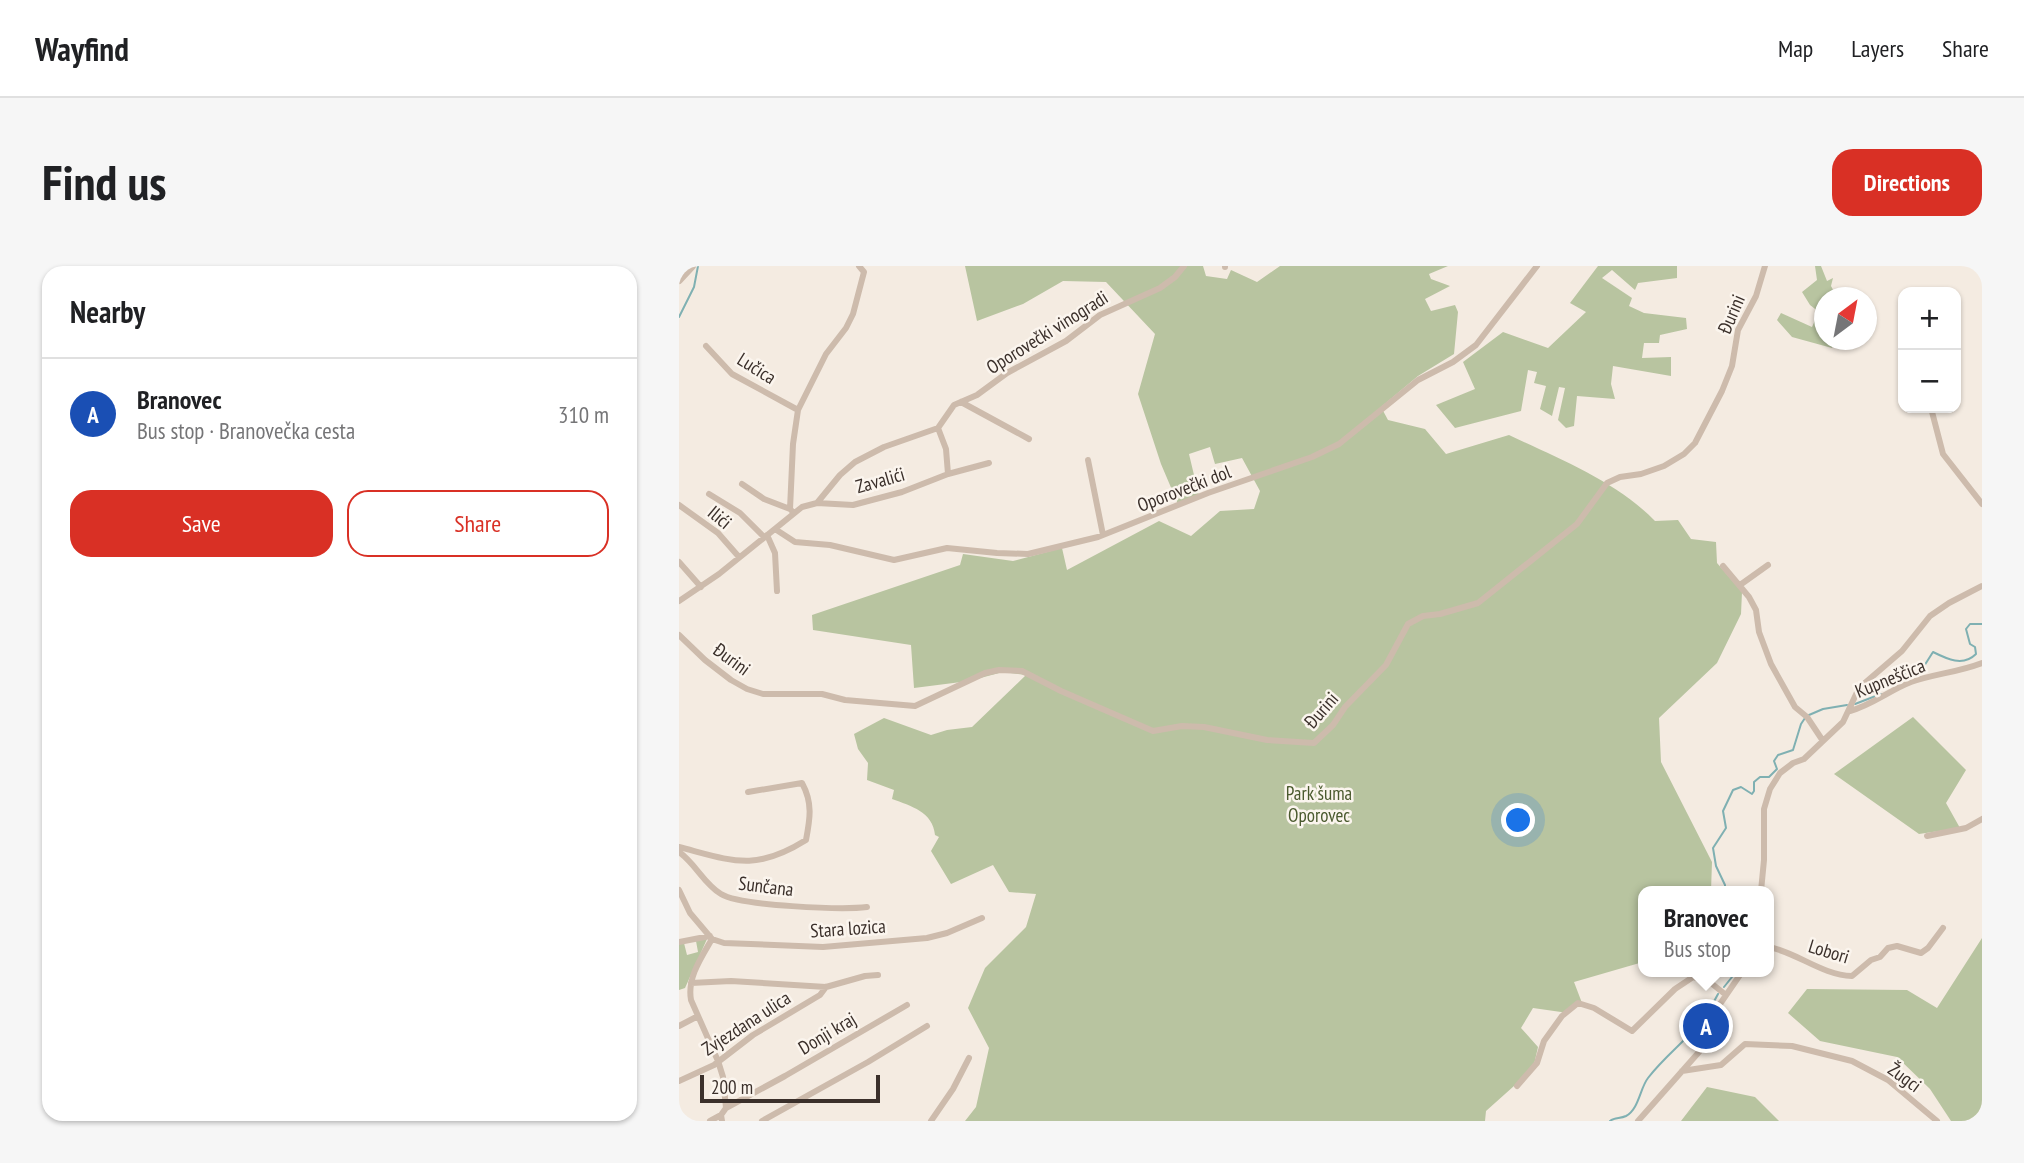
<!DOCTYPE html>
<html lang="en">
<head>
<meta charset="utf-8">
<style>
	body { margin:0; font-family:"PT Sans Narrow",sans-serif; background:#f6f6f6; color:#202124 }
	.controls { position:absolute; right:21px; top:21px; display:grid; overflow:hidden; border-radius:14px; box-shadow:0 2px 5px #0004 }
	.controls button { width:63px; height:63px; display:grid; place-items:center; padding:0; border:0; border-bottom:2px solid #e0e0e0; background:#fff; color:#202124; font:35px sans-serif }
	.compass { position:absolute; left:1135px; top:21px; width:63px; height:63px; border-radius:50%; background:#fff; box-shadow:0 2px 5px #0004; rotate:32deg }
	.scale { position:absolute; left:21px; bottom:18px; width:180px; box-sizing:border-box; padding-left:7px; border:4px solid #3b302b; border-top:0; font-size:19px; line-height:24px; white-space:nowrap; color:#3b302b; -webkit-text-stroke:5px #fbf5ee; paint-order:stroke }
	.you { position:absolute; left:840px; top:555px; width:24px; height:24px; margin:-18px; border:5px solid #fff; border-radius:50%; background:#1a73e8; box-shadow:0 0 0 10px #1a73e833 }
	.badge { display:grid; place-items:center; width:46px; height:46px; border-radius:50%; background:#d93025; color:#fff; font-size:23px; font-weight:700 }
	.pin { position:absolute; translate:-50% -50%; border:4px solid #fff; box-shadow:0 2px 7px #0006 }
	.popup { position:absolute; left:959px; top:620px; width:136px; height:91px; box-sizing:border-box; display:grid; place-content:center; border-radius:14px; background:#fff; filter:drop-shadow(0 2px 5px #0005); font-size:23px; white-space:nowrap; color:#757577 }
	.popup b { font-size:26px; color:#202124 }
	.popup::after { content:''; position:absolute; left:50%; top:100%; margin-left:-14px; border:14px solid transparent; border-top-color:#fff }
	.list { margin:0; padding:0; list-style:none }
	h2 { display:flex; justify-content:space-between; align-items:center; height:91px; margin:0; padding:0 28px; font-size:30px }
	h2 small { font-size:23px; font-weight:400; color:#757577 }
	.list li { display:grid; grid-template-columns:46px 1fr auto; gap:21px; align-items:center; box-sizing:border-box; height:112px; padding:0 28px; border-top:2px solid #e0e0e0 }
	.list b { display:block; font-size:26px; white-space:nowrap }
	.list p { margin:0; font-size:23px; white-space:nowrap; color:#757577 }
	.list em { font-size:23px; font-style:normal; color:#757577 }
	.actions { display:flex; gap:14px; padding:21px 28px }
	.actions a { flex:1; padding:16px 0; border:2px solid #d93025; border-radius:21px; text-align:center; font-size:24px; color:#d93025 }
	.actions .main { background:#d93025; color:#fff }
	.map { position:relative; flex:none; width:1303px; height:855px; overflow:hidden; border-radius:21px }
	header { display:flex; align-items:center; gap:42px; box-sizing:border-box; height:98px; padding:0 35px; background:#fff; border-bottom:2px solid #e0e0e0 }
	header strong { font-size:33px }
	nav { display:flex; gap:38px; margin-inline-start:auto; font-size:24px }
	.intro { display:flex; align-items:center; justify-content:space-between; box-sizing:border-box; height:168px; padding:0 42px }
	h1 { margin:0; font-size:49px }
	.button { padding:18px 32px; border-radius:21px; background:#d93025; color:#fff; font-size:24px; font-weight:700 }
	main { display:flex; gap:42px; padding:0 42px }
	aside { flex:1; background:#fff; border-radius:21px; box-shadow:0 2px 5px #0004 }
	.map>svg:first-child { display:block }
	.green { fill:#b8c4a0 }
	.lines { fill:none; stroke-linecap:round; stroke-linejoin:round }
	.stream { stroke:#7fb0b2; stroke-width:2 }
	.minor { stroke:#cdbbac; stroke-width:6 }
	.tertiary { stroke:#cdbbac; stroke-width:8 }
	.labels { text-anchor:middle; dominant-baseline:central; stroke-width:5; stroke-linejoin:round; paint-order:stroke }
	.street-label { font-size:19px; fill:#3b302b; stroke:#fbf5ee }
	.park-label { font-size:19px; fill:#4a5a2e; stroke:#fbf5ee }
</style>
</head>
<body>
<header>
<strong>Wayfind</strong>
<nav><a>Map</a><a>Layers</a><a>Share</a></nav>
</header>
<div class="intro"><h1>Find us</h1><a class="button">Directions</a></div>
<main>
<aside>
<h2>Nearby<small></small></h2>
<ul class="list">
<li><span class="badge" style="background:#1a4fb4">A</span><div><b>Branovec</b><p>Bus stop · Branovečka cesta</p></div><em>310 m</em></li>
</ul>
<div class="actions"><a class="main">Save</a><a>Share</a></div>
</aside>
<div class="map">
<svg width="1303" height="855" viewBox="0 0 1303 855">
	<rect width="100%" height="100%" fill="#f4ebe1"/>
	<path class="green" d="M286,0H524L527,10L548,13L552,4L578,16L601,0H769L750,8L752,13L771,20L746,33L752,45L776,39L779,46L775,88L739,110L702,141L709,154L746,163L767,188L830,169C880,193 937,215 976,255L999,254L1012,273L1037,276L1038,297L1063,326L1062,348L1038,397L980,452L982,496L1033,596L1032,625H964V696L895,716L903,737L889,747L854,742L842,762L859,781L854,803L807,845L806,855H286L297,841L310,782L289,742L306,702L347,661L357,628L330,626L314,599L272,618L252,585L260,571L256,569C254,546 232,540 213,533L215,524L188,514L189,497L179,483L175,468L205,452L252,469L268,464L293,461L347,409L324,406L290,415L235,422L232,379L134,364L133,349L281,299L284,288L334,295L383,282L388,304L480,255L512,270L541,245L575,243L581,225L563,192L536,198L531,181L510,188L520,230L499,238L482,198L459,128L476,68L427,16L384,15L344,38L298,55Z
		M919,0H998V12L959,17L956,24L933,4L923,12L953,32L950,40L965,47L1007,52L1008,63L981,69L980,77H965L963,92L992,91V110L934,100L932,118L936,133L898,130L895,160L887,162L879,154L886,122L880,121L873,150L861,143L867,120L855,117L858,106L849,104L842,145L776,162L757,139L796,123L784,96L824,66L869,82L907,46L891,37Z
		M1136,0H1142L1148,15L1154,12L1152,20L1158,31L1146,32V74H1156L1153,82L1113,71L1098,54L1102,47L1133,61L1140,46L1131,39L1123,26L1138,14Z
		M1234,451L1287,504L1267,537L1281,562L1240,568L1155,508Z
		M1303,672V855H1272L1251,823L1218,791L1141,775L1109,747L1128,723L1228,724L1258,742Z
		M28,673L6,722L0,724V678L5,677L8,689L19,686L17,675Z
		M1028,821L1076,831L1100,855H1002Z"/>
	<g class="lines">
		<path class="stream" d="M0,51L15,21L19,0
			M1229,415L1224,404L1226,402L1237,408H1240L1254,386C1268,393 1284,401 1297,388L1296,381L1291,378L1287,363L1291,358H1303
			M1176,438L1202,428
			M1130,449L1144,443L1168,439
			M1046,625V619L1037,600L1034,582L1047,562L1044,545L1054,524L1062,521L1073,528L1075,525V516L1081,511H1090L1098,503L1095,495L1099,489L1114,484L1122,458L1126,452
			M1045,721L1053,711L1052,706
			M931,855C936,851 941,853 947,850C960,843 961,822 969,812C994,780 1020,768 1039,728"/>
		<path class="minor" d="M546,1V0
			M27,80L53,108L119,144
			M282,136L350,173
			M1252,142L1264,188L1303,238
			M409,194L424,269
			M269,208L310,197
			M63,218L85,233L111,243
			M30,228L61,247L85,271
			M138,237L161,209L176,196L205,181L259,162L275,139L298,129L328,107L387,75L421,49L481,22L496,11L505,0
			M0,239L39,267L60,291
			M114,246L111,243L114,178L119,144L147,88L167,62L174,48L185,6L180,0
			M96,263L116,276L151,279L215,294L268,282L318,287L349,288L419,271L529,227L633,191L660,178L739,114L774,96L797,79L858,0
			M88,269L96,287L98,325
			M0,296L22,321
			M1044,300L1070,331L1077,344L1080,366L1092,398L1116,441L1128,451L1144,475
			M1061,319L1089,299
			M0,335L40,308L123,241L138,237L174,239L223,226L269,208L267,183L259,162
			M0,369L26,394L52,414L68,423L84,428H143L166,434L236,440L306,407L320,404L343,405L382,425L474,465L503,460L525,461L588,474L635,477L654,459L666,441L707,399L729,358L744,350L761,348L799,337L898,258L928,217L941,211L962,208L985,200L1005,188L1016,177L1043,125L1053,100L1059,64L1077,30L1086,0
			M1171,445C1193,439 1211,424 1232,416C1255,408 1280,406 1303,397
			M1248,570L1287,562L1303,553
			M0,581C54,595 76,606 127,574C131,553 134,537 123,517L69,526
			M0,586C16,597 25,618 42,628C61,640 164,644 188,641
			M0,624L11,647L33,673C22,692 8,712 12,734L39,795L44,811L47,842L42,849L43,855
			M1082,625L1085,594V543L1091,523L1101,507L1114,497L1125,493L1164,456L1180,422L1223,385L1251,350L1270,337L1303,320
			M33,673L45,677L144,681L248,672L268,667L303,652
			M0,676L31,670
			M1090,681C1119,687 1143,709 1173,710L1192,694L1201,691L1209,682L1218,680L1242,687L1249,682L1264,662
			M12,717L52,715L147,721L186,710L199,709
			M0,760L19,750
			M1003,805L1042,799L1066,778L1113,780L1173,795L1209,814L1258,855
			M0,815L35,799L74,769L141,729L147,721
			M838,820L858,797L865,775L883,750L899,737L915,742L953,765L996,723L1014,711L1032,717L1047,729
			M47,842L106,810L228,739
			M31,855L42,849
			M83,855L189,796L248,760
			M252,855L274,823L290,792
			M959,855L1020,786L1041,738L1063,706"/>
		<path class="tertiary" d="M0,14L13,0"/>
	</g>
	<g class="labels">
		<g class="street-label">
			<text transform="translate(1052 48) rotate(-67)">Đurini</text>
			<text transform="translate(368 66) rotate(-32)">Oporovečki vinogradi</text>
			<text transform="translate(78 102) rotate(32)">Lučica</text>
			<text transform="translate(201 214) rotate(-16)">Zavalići</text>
			<text transform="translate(505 222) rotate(-21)">Oporovečki dol</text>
			<text transform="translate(41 251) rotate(40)">Ilići</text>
			<text transform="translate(53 393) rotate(36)">Đurini</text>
			<text transform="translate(1211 412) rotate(-22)">Kupneščica</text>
			<text transform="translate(642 444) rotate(-49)">Đurini</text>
			<text transform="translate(87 620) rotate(7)">Sunčana</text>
			<text transform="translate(169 662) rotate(-4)">Stara lozica</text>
			<text transform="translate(1150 685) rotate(17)">Lobori</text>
			<text transform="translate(67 757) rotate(-33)">Zvjezdana ulica</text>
			<text transform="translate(148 767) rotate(-31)">Donji kraj</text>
			<text transform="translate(1226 811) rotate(36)">Žugci</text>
		</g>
		<g class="park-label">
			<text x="640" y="527">Park šuma<tspan x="640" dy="22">Oporovec</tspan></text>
		</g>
	</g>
</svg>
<div class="controls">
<button>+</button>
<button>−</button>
</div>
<svg class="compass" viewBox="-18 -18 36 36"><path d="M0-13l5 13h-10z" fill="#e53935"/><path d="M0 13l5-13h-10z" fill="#757577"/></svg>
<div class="scale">200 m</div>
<div class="you"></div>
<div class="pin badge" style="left:1027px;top:760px;background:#1a4fb4">A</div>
<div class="popup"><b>Branovec</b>Bus stop</div>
</div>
</main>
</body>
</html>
